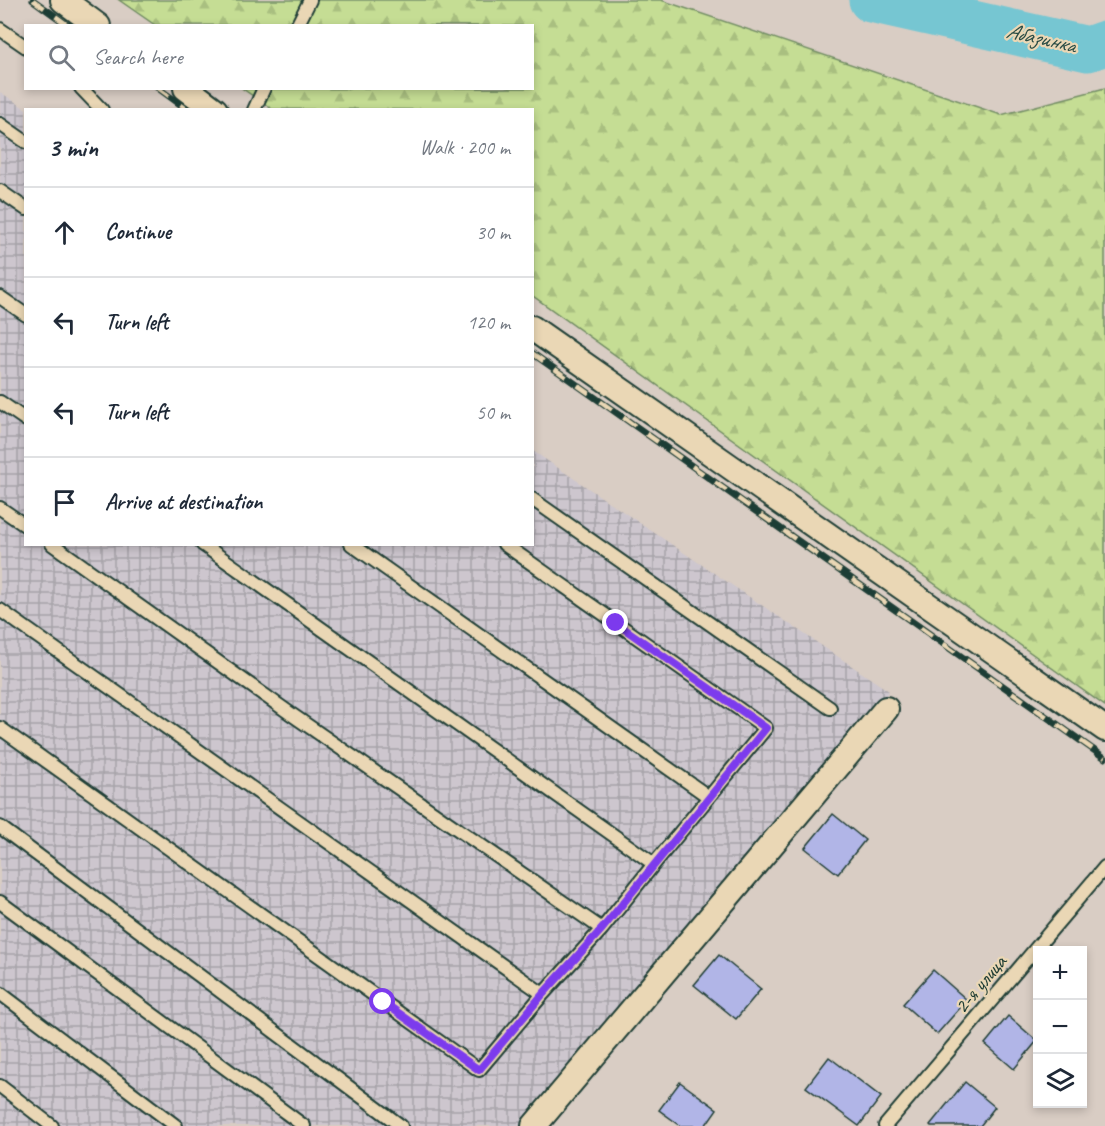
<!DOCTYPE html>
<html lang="en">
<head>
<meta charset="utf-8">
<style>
	body { margin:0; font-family:Caveat,sans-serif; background:#f2f2f3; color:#1f2937 }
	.controls { position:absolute; right:18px; bottom:18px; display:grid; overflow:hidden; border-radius:0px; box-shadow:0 3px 9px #0003 }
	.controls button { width:54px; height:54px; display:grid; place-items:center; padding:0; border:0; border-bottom:2px solid #e0e1e3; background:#fff; color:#1f2937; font:30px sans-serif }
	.stop { position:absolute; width:18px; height:18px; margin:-14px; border:4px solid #7c3aed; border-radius:50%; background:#fff }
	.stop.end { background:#7c3aed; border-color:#fff; box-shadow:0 2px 6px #0008 }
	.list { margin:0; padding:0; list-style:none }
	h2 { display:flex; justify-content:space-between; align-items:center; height:78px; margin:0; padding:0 24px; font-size:26px }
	h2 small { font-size:20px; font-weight:400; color:#747a83 }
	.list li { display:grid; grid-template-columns:39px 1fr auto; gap:18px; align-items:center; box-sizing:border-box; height:90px; padding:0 24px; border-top:2px solid #e0e1e3 }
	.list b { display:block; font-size:22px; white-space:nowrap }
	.list em { font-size:20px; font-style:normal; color:#747a83 }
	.icon { flex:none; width:33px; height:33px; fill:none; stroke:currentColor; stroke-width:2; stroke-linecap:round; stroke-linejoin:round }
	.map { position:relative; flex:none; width:1105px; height:1126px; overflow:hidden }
	.search { position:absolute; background:#fff; box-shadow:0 3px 9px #0003; left:24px; top:24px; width:510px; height:66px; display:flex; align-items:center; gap:15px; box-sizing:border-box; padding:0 21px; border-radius:0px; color:#747a83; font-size:22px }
	.panel { position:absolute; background:#fff; box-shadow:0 3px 9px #0003; left:24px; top:108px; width:510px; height:438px; border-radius:0px }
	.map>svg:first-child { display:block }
	.industrial { fill:url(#industrial-grid) }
	.forest { fill:url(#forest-firs); stroke:#728d64; stroke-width:1.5 }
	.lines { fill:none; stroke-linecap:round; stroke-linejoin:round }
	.river { stroke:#76c6d2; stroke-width:45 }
	.building { fill:#b1b5e7; stroke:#1f3d34; stroke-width:1.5 }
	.service-casing { stroke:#1f3d34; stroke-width:16 }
	.minor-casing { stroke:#1f3d34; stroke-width:28 }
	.service { stroke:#ead7b5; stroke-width:12 }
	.minor { stroke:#ead7b5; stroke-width:24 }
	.rail-casing { stroke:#1f3d34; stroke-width:7 }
	.rail { stroke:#ead7b5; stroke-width:4.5; stroke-dasharray:14; stroke-linecap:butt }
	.route { stroke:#7c3aed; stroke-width:8 }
	.labels { text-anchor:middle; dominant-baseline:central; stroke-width:4.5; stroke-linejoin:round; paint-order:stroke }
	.street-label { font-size:21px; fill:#1f3d34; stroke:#ead7b5 }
	.water-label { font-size:22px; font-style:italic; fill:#284b44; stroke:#ead7b5 }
</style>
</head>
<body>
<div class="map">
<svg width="1105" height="1126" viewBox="0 0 1105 1126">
	<defs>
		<pattern id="industrial-grid" width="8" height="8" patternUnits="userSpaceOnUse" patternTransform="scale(1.5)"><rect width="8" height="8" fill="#cdc6ce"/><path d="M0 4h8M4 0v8" fill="none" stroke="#a6a2a8"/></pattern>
		<pattern id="forest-firs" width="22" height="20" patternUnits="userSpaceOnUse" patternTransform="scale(1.5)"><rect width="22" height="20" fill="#c5dd94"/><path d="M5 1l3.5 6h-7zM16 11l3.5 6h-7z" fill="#a9bf80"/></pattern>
	</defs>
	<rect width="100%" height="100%" fill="#d9cdc4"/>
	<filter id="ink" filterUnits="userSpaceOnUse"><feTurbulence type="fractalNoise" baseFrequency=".0167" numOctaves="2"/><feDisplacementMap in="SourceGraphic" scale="12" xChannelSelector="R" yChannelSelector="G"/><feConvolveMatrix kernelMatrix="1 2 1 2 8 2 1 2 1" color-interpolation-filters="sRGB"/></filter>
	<g filter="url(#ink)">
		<path class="industrial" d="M0,92L26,109V544H532L533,451L889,691L523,1126H0Z"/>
		<path class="forest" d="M119,0H661L1001,115L1105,88V706L533,296L532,110L272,109L243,89L532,88V26L155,25Z"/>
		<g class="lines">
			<path class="river" d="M871,0L1088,49L1105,43"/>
		</g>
		<path class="building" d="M833,814L865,840L838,874L805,848Z
			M719,955L761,989L736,1019L694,985Z
			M933,970L967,1000L937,1034L903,1004Z
			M1008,1016L1037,1041L1014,1069L985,1044Z
			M829,1057L881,1097L859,1126L806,1087Z
			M680,1082L717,1109L705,1126H681L659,1110Z
			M965,1082L995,1107L980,1126H931L930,1125Z"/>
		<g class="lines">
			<g class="service-casing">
				<path id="service" d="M297,26L310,0
					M0,29L26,47
					M81,88L102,110
					M254,110L264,88
					M0,124L26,142
					M0,191L26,209
					M0,297L26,315
					M0,402L26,420
					M532,499L830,708
					M0,508L26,526
					M52,544L291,714L602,929L543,994
					M202,544L654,864L709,797
					M351,544L709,797L766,728L504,544
					M0,610L543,994L479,1070L0,728
					M0,827L401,1126
					M0,902L304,1126
					M602,929L654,864
					M0,993L176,1126
					M0,1086L52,1126
					M885,1126L1105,867"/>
			</g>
			<g class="minor-casing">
				<path id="minor" d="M63,0L98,26
					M186,88L215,110
					M532,328L1105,729
					M534,1126L886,709"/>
			</g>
			<use href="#service" class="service"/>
			<use href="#minor" class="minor"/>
			<g class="rail-casing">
				<path id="rail" d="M33,0L69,26
					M158,88L188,110
					M532,353L1105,758"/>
			</g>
			<use href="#rail" class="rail"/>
		</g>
	</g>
	<g class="lines" filter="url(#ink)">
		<path class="route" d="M383,1002L479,1070L543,994L602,929L766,728L616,623"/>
	</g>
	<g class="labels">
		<g class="street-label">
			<text transform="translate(980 984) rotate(-50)">2-я улица</text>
		</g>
		<g class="water-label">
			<text transform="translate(1041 38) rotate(13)">Абазинка</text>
		</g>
	</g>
</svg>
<div class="controls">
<button>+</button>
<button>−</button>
<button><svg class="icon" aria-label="layers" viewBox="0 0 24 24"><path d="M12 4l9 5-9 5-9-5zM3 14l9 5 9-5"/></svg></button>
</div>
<div class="stop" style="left:383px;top:1002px"></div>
<div class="stop end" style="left:616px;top:623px"></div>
<div class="search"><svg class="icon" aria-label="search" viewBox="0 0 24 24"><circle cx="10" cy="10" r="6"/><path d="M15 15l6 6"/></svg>Search here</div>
<section class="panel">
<h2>3 min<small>Walk · 200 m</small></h2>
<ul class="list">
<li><svg class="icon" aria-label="ahead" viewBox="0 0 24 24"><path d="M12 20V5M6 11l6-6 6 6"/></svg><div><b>Continue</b></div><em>30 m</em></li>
<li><svg class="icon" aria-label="left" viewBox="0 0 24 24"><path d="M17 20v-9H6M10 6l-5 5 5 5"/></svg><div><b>Turn left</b></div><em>120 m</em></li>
<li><svg class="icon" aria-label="left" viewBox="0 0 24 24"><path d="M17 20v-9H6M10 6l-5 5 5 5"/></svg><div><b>Turn left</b></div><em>50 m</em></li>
<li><svg class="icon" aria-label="arrive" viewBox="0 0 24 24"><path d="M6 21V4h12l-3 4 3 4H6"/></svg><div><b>Arrive at destination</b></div></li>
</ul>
</section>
</div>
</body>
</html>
